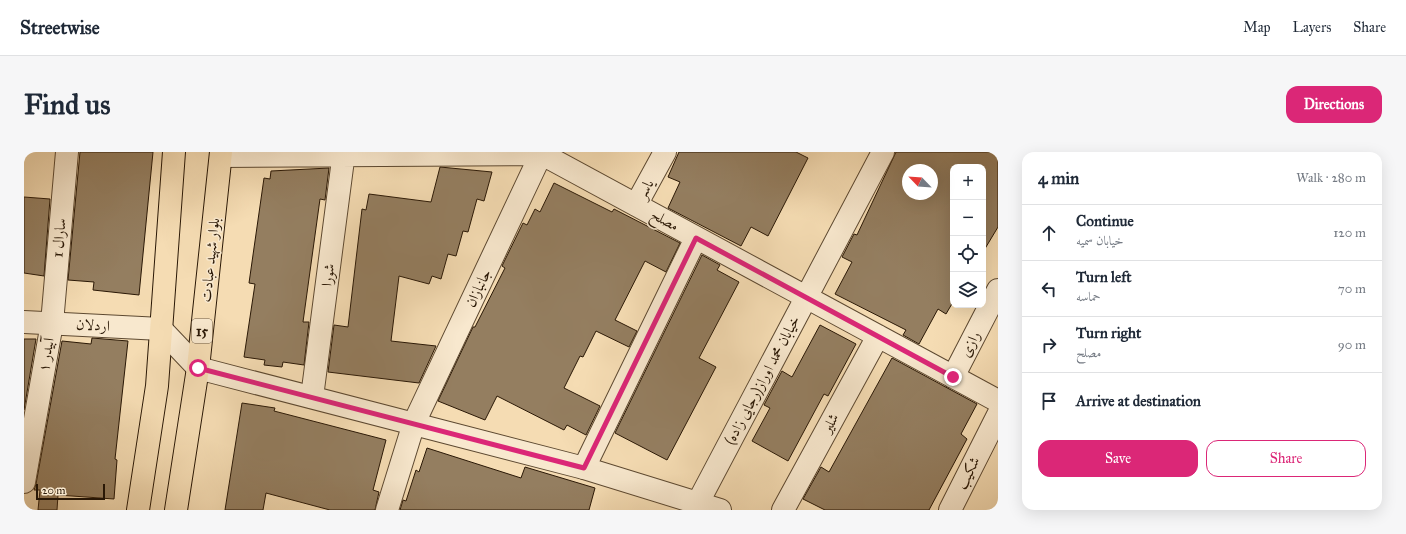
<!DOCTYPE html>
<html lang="en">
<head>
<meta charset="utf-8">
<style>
	body { margin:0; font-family:"IM FELL Great Primer",Amiri,serif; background:#f6f6f7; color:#1f2937 }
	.controls { position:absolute; right:12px; top:12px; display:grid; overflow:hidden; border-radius:8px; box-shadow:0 4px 16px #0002 }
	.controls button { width:36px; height:36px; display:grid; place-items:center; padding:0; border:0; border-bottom:1px solid #e0e1e3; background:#fff; color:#1f2937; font:20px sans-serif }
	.compass { position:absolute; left:878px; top:12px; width:36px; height:36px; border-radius:50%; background:#fff; box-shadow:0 4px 16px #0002; rotate:295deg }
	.scale { position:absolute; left:12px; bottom:10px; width:69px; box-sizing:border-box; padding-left:4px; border:2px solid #2a1806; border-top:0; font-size:11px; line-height:14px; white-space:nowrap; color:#2a1806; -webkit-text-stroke:3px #f8e8ce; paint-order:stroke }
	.stop { position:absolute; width:12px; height:12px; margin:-9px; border:3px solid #db2777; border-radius:50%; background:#fff }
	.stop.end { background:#db2777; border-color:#fff; box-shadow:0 1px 4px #0008 }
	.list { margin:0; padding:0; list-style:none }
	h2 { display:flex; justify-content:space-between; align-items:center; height:52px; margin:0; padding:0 16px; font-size:17px }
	h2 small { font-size:13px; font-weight:400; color:#747a83 }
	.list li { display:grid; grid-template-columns:26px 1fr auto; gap:12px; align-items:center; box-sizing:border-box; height:56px; padding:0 16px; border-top:1px solid #e0e1e3 }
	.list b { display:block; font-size:15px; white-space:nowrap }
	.list p { margin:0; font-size:13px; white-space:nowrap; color:#747a83 }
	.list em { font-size:13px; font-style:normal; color:#747a83 }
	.actions { display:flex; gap:8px; padding:12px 16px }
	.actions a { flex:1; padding:9px 0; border:1px solid #db2777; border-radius:12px; text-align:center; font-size:14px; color:#db2777 }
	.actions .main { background:#db2777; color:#fff }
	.icon { flex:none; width:22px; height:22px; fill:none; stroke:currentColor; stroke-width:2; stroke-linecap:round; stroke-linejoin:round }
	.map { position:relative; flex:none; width:974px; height:358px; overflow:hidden; border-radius:12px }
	header { display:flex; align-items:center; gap:24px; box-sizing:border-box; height:56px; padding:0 20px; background:#fff; border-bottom:1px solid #e0e1e3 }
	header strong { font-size:19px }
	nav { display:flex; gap:22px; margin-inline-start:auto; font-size:14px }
	.intro { display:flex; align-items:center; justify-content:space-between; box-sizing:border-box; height:96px; padding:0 24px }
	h1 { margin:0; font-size:28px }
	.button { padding:10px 18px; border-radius:12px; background:#db2777; color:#fff; font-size:14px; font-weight:700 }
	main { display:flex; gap:24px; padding:0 24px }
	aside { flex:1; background:#fff; border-radius:12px; box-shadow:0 4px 16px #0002 }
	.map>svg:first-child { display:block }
	.building { fill:#947e60; stroke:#2a1806; fill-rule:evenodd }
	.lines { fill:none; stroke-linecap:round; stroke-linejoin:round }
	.minor-casing { stroke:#5d4931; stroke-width:24 }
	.tertiary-casing { stroke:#5d4931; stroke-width:24 }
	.primary-casing { stroke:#2a1806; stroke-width:24 }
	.minor { stroke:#f8e8ce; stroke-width:22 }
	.tertiary { stroke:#f8e8ce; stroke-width:22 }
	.primary { stroke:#f5dcb3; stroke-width:22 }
	.route { stroke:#db2777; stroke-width:5 }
	.labels { text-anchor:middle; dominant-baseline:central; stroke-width:3; stroke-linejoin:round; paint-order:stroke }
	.shield { fill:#f8e8ce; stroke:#685642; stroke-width:1 }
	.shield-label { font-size:14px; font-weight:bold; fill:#2a1806 }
	.street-label { font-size:15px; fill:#2a1806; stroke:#f8e8ce }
</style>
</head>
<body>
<header>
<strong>Streetwise</strong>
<nav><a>Map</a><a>Layers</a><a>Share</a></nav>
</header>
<div class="intro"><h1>Find us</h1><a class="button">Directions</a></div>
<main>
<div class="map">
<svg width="974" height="358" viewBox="0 0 974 358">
	<rect width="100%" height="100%" fill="#f5dcb3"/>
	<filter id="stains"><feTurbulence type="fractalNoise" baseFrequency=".005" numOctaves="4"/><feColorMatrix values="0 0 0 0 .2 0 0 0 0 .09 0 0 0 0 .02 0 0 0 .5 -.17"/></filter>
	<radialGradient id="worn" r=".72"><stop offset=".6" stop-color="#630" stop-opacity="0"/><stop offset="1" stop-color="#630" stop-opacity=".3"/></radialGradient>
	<path class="building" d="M56,0H129L115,143L69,138L70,130L44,128Z
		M655,0H772L784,6L744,84L727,75L717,94L644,56L656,30L644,25Z
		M872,0H974V75L959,100V15H929V150L922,162L914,157L895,192L879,183L882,178L811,142L828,110L818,105L830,82L833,83ZM884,18H908V42H884Z
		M416,15L468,20L460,49L453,47L444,80L439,79L432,104L424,102L417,127L408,124L405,132L375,124L367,189L412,194L395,231L304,220L310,173L324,175L338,57L342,58L345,42L407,50Z
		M305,16L301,48L296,47L279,170H285L280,213L259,210L258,215L240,213L241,208L220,205L231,132L225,131L240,26L246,27L247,19Z
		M530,31L588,60L590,57L656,91L642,120L621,109L591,168L613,179L605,195L572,179L559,205L556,204L540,236L576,254L562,283L543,273L540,278L473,244L461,268L414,249L449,175H451L481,116L478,114L499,71L503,73L511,57L516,60Z
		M0,45L26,47L20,124L0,121Z
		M678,103L696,113L693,118L715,130L675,206L692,215L643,308L591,281Z
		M796,173L832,192L804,244L800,242L764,309L728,289L746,256L740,253L758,219L768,225Z
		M68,186L104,189L91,307L93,308L90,347L34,343L33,358H14L16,338H10L12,332L38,189L67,192Z
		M0,187H12L0,258Z
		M868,206L953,252L937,282L943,287L905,358H801L779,347L797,315L805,320Z
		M218,251L251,256L250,259L362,288L349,338L355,340L351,358H306L242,341L239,358H201Z
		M403,296L497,326L501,315L571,336L565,358H376L379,348L382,349L392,318L395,320Z"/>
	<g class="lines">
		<g class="minor-casing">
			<path id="minor" d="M197,4L518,2L974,249
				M612,53L641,0
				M929,225L974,138
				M288,245L320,0
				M560,316L672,86
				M0,330L28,171L43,0
				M363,358L390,271L518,0
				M670,358L859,0
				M759,358L854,184
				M926,358L974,263"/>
		</g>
		<g class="tertiary-casing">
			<path id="tertiary" d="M0,170L137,177L174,216L560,316L696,358"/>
		</g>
		<g class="primary-casing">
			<path id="primary" d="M114,358L133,234L150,0
				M152,358L174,216L197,0"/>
		</g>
		<use href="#minor" class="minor"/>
		<use href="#tertiary" class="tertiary"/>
		<use href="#primary" class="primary"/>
	</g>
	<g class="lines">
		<path class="route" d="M174,216L560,316L672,86L929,225"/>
	</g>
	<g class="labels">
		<rect class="shield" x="168" y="167" width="20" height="24" rx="3"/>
		<g class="shield-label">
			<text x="178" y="179">15</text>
		</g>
		<g class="street-label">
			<text transform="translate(621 37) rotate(-62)">یاسر</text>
			<text transform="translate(641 68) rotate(29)">مصلح</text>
			<text transform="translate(35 86) rotate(-85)">سارال 1</text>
			<text transform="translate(186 108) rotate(-84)">بلوار شهید عبادت</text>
			<text transform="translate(304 123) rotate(-82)">شورا</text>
			<text transform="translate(454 136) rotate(-64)">جانبازان</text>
			<text transform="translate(69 173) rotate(3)">اردلان</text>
			<text transform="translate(946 192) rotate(-63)">رازی</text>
			<text transform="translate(22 203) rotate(-80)">آبیدر ۱</text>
			<text transform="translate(738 228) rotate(-62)">خیابان محمد اوراز(رجایی زاده)</text>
			<text transform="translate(806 271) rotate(-62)">شلیر</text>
			<text transform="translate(944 321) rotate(-63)">شکیب</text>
		</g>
	</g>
	<rect width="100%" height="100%" filter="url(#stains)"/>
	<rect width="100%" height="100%" fill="url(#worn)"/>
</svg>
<div class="controls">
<button>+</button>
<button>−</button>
<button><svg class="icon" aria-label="locate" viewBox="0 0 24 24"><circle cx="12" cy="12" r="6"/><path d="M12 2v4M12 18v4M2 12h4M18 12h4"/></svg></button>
<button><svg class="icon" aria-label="layers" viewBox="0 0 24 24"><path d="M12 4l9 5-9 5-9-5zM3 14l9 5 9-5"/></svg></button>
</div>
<svg class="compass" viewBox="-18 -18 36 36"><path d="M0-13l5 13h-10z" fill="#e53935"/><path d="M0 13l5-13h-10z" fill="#747a83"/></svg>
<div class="scale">20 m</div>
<div class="stop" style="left:174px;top:216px"></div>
<div class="stop end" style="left:929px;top:225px"></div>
</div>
<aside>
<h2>4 min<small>Walk · 280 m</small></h2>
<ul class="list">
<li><svg class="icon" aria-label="ahead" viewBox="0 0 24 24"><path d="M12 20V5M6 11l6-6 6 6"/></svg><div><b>Continue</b><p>خیابان سمیه</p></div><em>120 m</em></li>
<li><svg class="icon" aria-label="left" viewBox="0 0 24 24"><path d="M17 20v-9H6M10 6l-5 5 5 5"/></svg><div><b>Turn left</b><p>حماسه</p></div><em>70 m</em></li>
<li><svg class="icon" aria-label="right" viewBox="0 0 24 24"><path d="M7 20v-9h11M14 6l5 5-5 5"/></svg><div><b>Turn right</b><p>مصلح</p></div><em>90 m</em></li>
<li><svg class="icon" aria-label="arrive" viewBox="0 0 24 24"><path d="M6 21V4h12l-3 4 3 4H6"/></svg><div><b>Arrive at destination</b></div></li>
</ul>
<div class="actions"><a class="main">Save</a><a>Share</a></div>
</aside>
</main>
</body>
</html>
